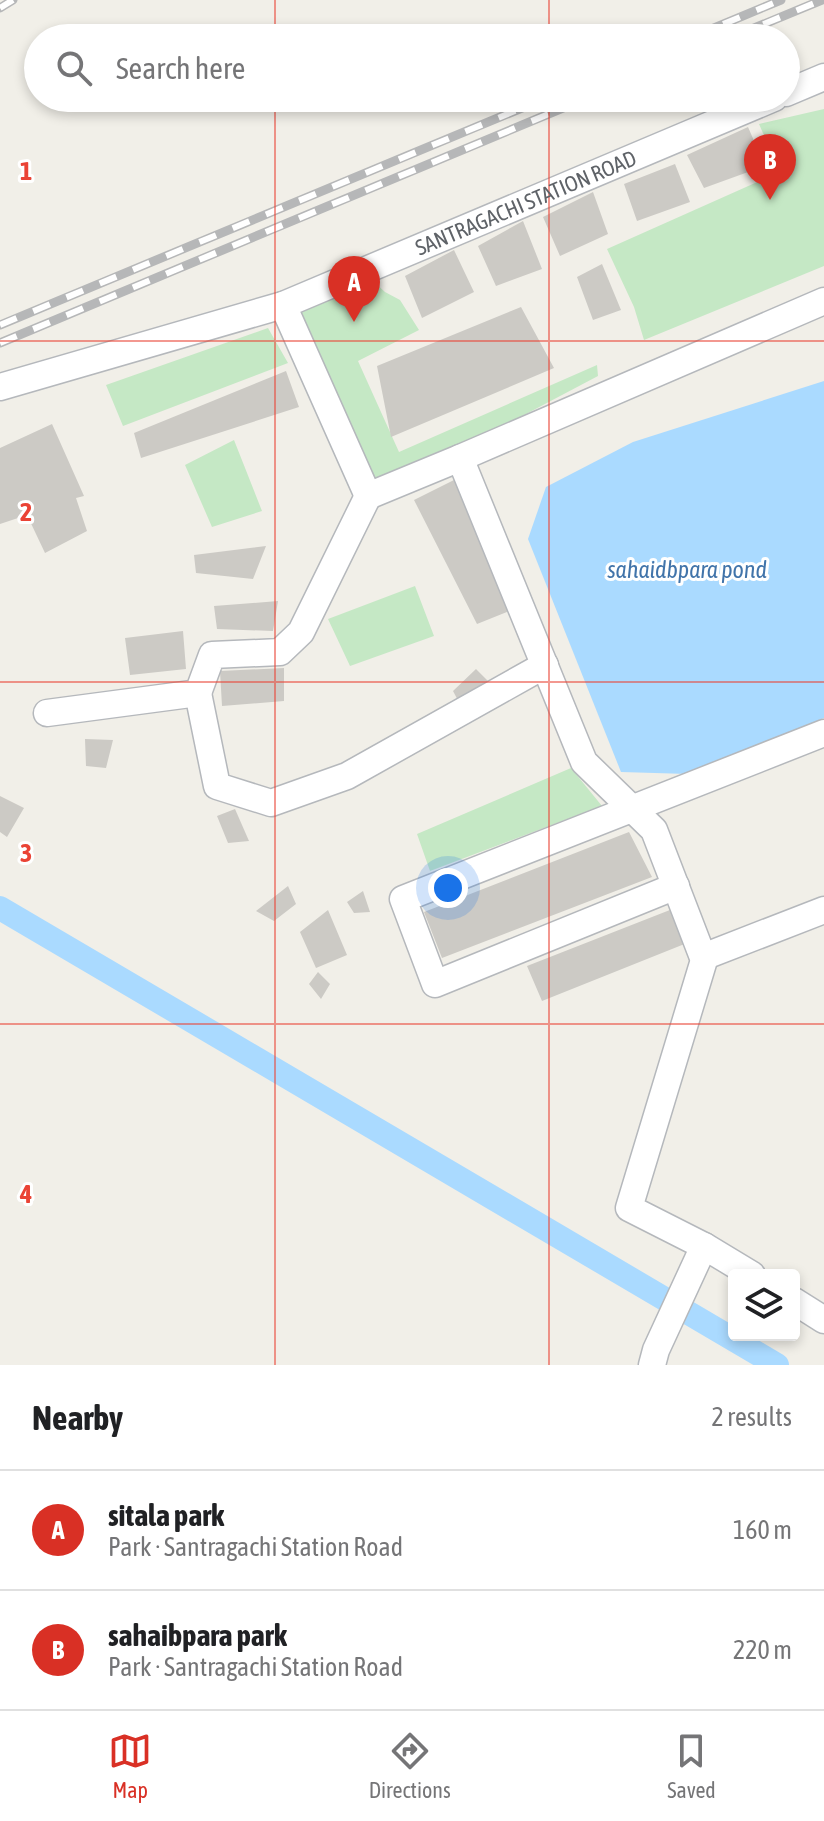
<!DOCTYPE html>
<html lang="en">
<head>
<meta charset="utf-8">
<style>
	body { margin:0; font-family:"Asap Condensed",sans-serif; background:#f6f6f6; color:#202124 }
	.controls { position:absolute; right:24px; bottom:24px; display:grid; overflow:hidden; border-radius:8px; box-shadow:0 4px 12px #0003 }
	.controls button { width:72px; height:72px; display:grid; place-items:center; padding:0; border:0; border-bottom:2px solid #e0e0e0; background:#fff; color:#202124; font:40px sans-serif }
	.you { position:absolute; left:448px; top:888px; width:28px; height:28px; margin:-20px; border:6px solid #fff; border-radius:50%; background:#1a73e8; box-shadow:0 0 0 12px #1a73e833 }
	.badge { display:grid; place-items:center; width:52px; height:52px; border-radius:50%; background:#d93025; color:#fff; font-size:26px; font-weight:700 }
	.pin { position:absolute; translate:-50% -66px; filter:drop-shadow(0 2px 4px #0008) }
	.pin::after { content:''; position:absolute; top:42px; width:28px; height:24px; background:inherit; clip-path:polygon(0 0,100% 0,50% 100%) }
	.list { margin:0; padding:0; list-style:none }
	h2 { display:flex; justify-content:space-between; align-items:center; height:104px; margin:0; padding:0 32px; font-size:34px }
	h2 small { font-size:26px; font-weight:400; color:#757577 }
	.list li { display:grid; grid-template-columns:52px 1fr auto; gap:24px; align-items:center; box-sizing:border-box; height:120px; padding:0 32px; border-top:2px solid #e0e0e0 }
	.list b { display:block; font-size:30px; white-space:nowrap }
	.list p { margin:0; font-size:26px; white-space:nowrap; color:#757577 }
	.list em { font-size:26px; font-style:normal; color:#757577 }
	.icon { flex:none; width:44px; height:44px; fill:none; stroke:currentColor; stroke-width:2; stroke-linecap:round; stroke-linejoin:round }
	.map { position:relative; flex:none; width:824px; height:1365px; overflow:hidden }
	.search { position:absolute; background:#fff; box-shadow:0 4px 12px #0003; left:24px; right:24px; top:24px; height:88px; display:flex; align-items:center; gap:20px; box-sizing:border-box; padding:0 28px; border-radius:44px; color:#757577; font-size:30px }
	.sheet { height:344px; background:#fff }
	nav { display:flex; justify-content:space-around; align-items:center; box-sizing:border-box; height:112px; border-top:2px solid #e0e0e0; background:#fff; font-size:22px; color:#757577 }
	nav a { display:grid; justify-items:center; gap:4px }
	nav .on { color:#d93025 }
	.map>svg:first-child { display:block }
	.green { fill:#c5e8c5 }
	.water { fill:#aadaff }
	.lines { fill:none; stroke-linecap:round; stroke-linejoin:round }
	.canal { stroke:#aadaff; stroke-width:24 }
	.building { fill:#cccac5 }
	.street-casing { stroke:#b5b8bc; stroke-width:29 }
	.street { stroke:#fff; stroke-width:26 }
	.rail-casing { stroke:#b6b7b8; stroke-width:9 }
	.rail { stroke:#fff; stroke-width:6; stroke-dasharray:18; stroke-linecap:butt }
	.grid { fill:none; stroke:#ea4335; stroke-width:2; stroke-opacity:0.55 }
	.labels { text-anchor:middle; dominant-baseline:central; stroke-width:6; stroke-linejoin:round; paint-order:stroke }
	.street-label { font-size:22px; fill:#5f6368; stroke:#fff }
	.water-label { font-size:24px; font-style:italic; fill:#4174aa; stroke:#fff }
	.grid-label { font-size:26px; text-anchor:middle; font-weight:bold; fill:#ea4335; stroke:#fff; stroke-width:6; stroke-linejoin:round; paint-order:stroke }
</style>
</head>
<body>
<div class="map">
<svg width="824" height="1365" viewBox="0 0 824 1365">
	<rect width="100%" height="100%" fill="#f1efe8"/>
	<path class="green" d="M824,109V266L644,340L634,307L607,249L780,172L759,124Z
		M373,281L385,292L400,300L419,330L358,361L399,452L597,365L598,376L475,441L374,482L297,313Z
		M268,328L288,363L123,426L106,385Z
		M234,440L262,511L212,527L185,465Z
		M415,586L434,636L350,666L328,619Z
		M571,768L602,806L430,871L417,834Z"/>
	<path class="water" d="M824,381V718L688,774L621,772L528,539L546,487L633,442Z"/>
	<g class="lines">
		<path class="canal" d="M0,908L777,1365"/>
	</g>
	<path class="building" d="M748,127L765,166L704,188L687,155Z
		M675,164L690,202L637,221L624,184Z
		M593,192L608,234L560,256L543,217Z
		M523,221L542,269L496,286L478,246Z
		M454,250L474,292L422,318L405,276Z
		M602,264L621,310L593,320L577,277Z
		M521,307L554,368L391,437L377,366Z
		M286,371L299,407L141,458L134,433Z
		M52,424L84,496L76,498L87,531L45,553L27,515L0,524V448Z
		M454,480L512,610L477,624L414,500Z
		M266,546L253,579L196,573L194,555Z
		M278,601L273,631L217,629L214,606Z
		M183,631L186,669L130,675L125,638Z
		M284,668V701L222,706L220,671Z
		M476,669L490,683L462,708L453,691Z
		M85,739L113,740L106,768L86,766Z
		M0,796L24,808L7,837L0,832Z
		M235,809L249,841L228,843L217,816Z
		M629,832L652,877L442,958L424,912Z
		M288,886L296,904L274,921L256,911Z
		M363,891L370,912L354,913L347,902Z
		M675,908L687,943L542,1001L527,966Z
		M328,910L347,955L316,968L300,932Z
		M318,972L330,984L321,999L309,984Z"/>
	<g class="lines">
		<g class="street-casing">
			<g id="street">
				<path d="M786,93L824,77"/>
				<path d="M283,305L368,496L460,458L584,762L654,830L704,960L629,1208L704,1246L656,1350L652,1365"/>
				<path id="s1" d="M0,387L283,305L774,98"/>
				<path d="M460,458L824,301"/>
				<path d="M198,693L217,786L271,803L347,776L545,665"/>
				<path d="M47,713L198,693L212,655L280,652L301,632L368,496"/>
				<path d="M676,886L435,984L403,899L824,733"/>
				<path d="M703,957L824,910"/>
				<path d="M704,1246L752,1275"/>
				<path d="M794,1301L824,1320"/>
			</g>
		</g>
		<use href="#street" class="street"/>
		<g class="rail-casing">
			<path id="rail" d="M0,8L13,0
				M690,38L781,0
				M730,38L822,0
				M0,325L546,98
				M0,343L587,98"/>
		</g>
		<use href="#rail" class="rail"/>
	</g>
	<path class="grid" d="M275,0V38M549,0V38M275,98V1365M549,98V1365M0,341H824M0,682H824M0,1024H824"/>
	<g class="labels">
		<g class="street-label">
			<text stroke="none"><textPath href="#s1" startOffset="558">SANTRAGACHI STATION ROAD</textPath></text>
		</g>
		<g class="water-label">
			<text x="687" y="569">sahaidbpara pond</text>
		</g>
	</g>
	<g class="grid-label">
		<text x="26" y="180">1</text>
		<text x="26" y="521">2</text>
		<text x="26" y="862">3</text>
		<text x="26" y="1203">4</text>
	</g>
</svg>
<div class="controls">
<button><svg class="icon" aria-label="layers" viewBox="0 0 24 24"><path d="M12 4l9 5-9 5-9-5zM3 14l9 5 9-5"/></svg></button>
</div>
<div class="you"></div>
<div class="pin badge" style="left:354px;top:322px">A</div>
<div class="pin badge" style="left:770px;top:200px">B</div>
<div class="search"><svg class="icon" aria-label="search" viewBox="0 0 24 24"><circle cx="10" cy="10" r="6"/><path d="M15 15l6 6"/></svg>Search here</div>
</div>
<section class="sheet">
<h2>Nearby<small>2 results</small></h2>
<ul class="list">
<li><span class="badge">A</span><div><b>sitala park</b><p>Park · Santragachi Station Road</p></div><em>160 m</em></li>
<li><span class="badge">B</span><div><b>sahaibpara park</b><p>Park · Santragachi Station Road</p></div><em>220 m</em></li>
</ul>
</section>
<nav>
<a class="on"><svg class="icon" aria-label="map" viewBox="0 0 24 24"><path d="M3 6l6-2 6 2 6-2v14l-6 2-6-2-6 2zM9 4v14M15 6v14"/></svg>Map</a>
<a><svg class="icon" aria-label="directions" viewBox="0 0 24 24"><path d="M12 3l9 9-9 9-9-9zM9 14v-3h6M13 9l2 2-2 2"/></svg>Directions</a>
<a><svg class="icon" aria-label="saved" viewBox="0 0 24 24"><path d="M7 4h10v16l-5-4-5 4z"/></svg>Saved</a>
</nav>
</body>
</html>
